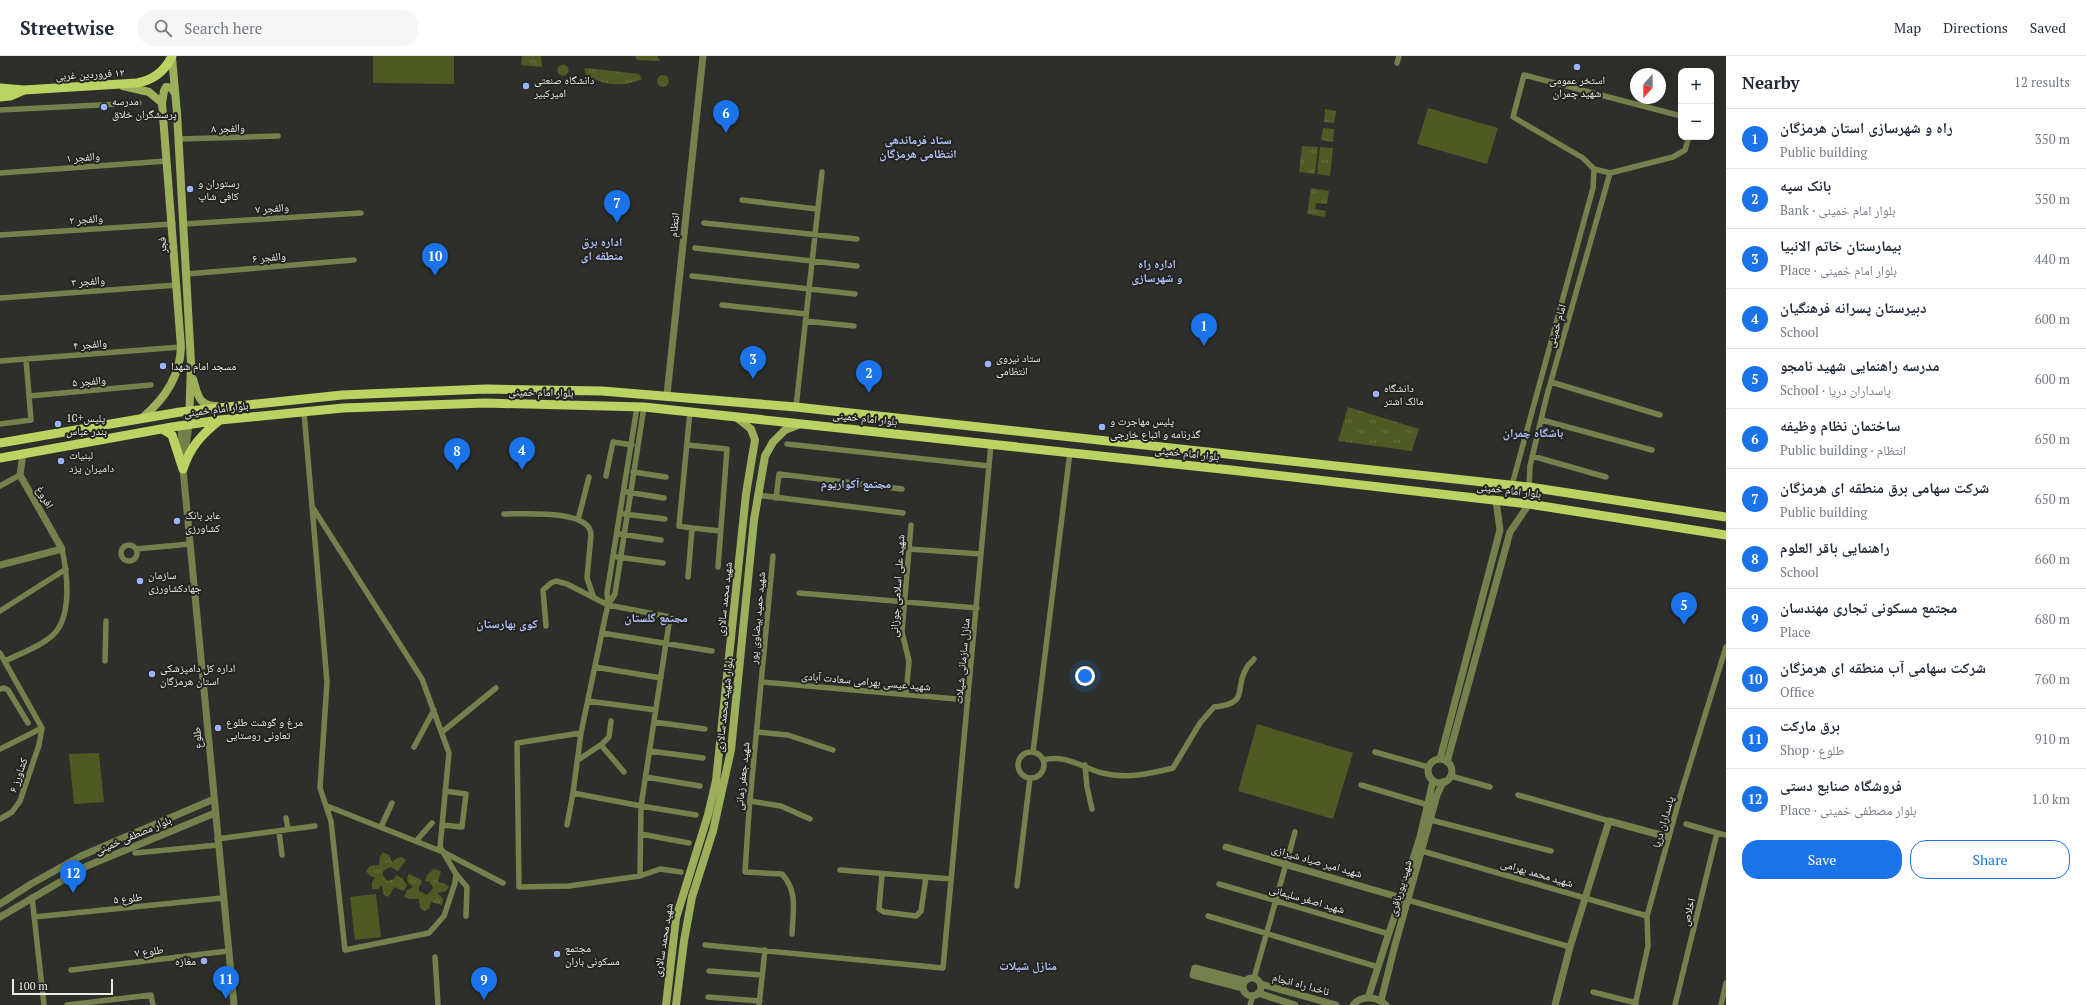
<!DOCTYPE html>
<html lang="en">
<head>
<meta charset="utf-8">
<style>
	body { margin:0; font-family:"PT Serif","Noto Naskh Arabic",serif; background:#f6f6f7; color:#1f2937 }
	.controls { position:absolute; right:12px; top:12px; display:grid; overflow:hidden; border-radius:8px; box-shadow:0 2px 10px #0003 }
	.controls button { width:36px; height:36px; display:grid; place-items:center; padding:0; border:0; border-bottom:1px solid #e0e1e3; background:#fff; color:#1f2937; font:20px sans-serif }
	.compass { position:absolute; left:1630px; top:12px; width:36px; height:36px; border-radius:50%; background:#fff; box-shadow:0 2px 10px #0003; rotate:201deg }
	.scale { position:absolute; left:12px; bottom:10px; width:101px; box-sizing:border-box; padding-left:4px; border:2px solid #ebece9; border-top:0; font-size:11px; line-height:14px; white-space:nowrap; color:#ebece9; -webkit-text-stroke:3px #242521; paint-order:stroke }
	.you { position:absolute; left:1085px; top:620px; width:14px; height:14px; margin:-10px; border:3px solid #fff; border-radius:50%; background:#1a73e8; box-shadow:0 0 0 6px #1a73e833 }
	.badge { display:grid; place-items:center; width:26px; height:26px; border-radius:50%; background:#1a73e8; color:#fff; font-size:13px; font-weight:700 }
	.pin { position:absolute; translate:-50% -33px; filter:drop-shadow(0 1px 2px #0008) }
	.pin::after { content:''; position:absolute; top:21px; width:14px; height:12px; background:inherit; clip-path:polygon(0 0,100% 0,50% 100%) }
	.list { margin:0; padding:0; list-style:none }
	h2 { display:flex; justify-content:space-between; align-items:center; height:52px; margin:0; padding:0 16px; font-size:17px }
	h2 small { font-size:13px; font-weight:400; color:#747a83 }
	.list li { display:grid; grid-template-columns:26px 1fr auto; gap:12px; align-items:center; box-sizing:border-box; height:60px; padding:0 16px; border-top:1px solid #e0e1e3 }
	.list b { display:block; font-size:15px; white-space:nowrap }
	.list p { margin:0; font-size:13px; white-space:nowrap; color:#747a83 }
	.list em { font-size:13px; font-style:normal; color:#747a83 }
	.actions { display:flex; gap:8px; padding:12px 16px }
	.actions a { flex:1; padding:9px 0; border:1px solid #1a73e8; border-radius:16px; text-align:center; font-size:14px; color:#1a73e8 }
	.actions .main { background:#1a73e8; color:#fff }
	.icon { flex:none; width:22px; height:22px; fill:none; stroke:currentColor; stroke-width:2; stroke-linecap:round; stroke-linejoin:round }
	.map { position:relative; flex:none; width:1726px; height:949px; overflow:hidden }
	header { display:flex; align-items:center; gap:24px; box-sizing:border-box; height:56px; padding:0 20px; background:#fff; border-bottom:1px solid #e0e1e3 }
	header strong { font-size:19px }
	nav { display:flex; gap:22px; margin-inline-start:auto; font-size:14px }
	.search { width:280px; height:36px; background:#f6f6f7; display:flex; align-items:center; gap:10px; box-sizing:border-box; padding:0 14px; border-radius:16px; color:#747a83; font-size:15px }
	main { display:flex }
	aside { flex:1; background:#fff }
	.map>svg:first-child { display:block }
	.grass { fill:url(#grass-tufts) }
	.garden { fill:#4e5924 }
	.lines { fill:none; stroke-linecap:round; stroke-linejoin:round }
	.minor { stroke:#75814d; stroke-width:5.5 }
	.tertiary { stroke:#75814d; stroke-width:7 }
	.secondary { stroke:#9caf5a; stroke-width:8 }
	.primary { stroke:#bbd362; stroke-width:9 }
	.poi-dot { fill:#9cb4fd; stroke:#242521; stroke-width:1.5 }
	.labels { text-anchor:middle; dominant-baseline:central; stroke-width:4; stroke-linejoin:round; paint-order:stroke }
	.street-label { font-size:11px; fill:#ebece9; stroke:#242521 }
	.poi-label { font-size:11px; fill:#ebece9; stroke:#242521; text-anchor:start }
	.neighbourhood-label { font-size:12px; font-weight:bold; fill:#b1c4fb; stroke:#242521 }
</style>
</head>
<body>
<header>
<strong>Streetwise</strong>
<div class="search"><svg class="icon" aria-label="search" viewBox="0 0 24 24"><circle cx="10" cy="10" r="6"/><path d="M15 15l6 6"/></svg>Search here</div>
<nav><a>Map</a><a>Directions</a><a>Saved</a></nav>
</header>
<main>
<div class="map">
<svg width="1726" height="949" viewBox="0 0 1726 949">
	<defs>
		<pattern id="grass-tufts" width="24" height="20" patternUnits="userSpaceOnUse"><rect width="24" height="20" fill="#4e5924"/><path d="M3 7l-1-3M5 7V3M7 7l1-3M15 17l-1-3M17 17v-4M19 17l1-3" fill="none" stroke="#687144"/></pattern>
	</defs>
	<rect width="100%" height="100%" fill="#2e2f2b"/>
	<path class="grass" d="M522,0H541L542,11L521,9Z
		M635,0H657L660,5L637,4Z
		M557.5 14a5.5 5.5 0 1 1 11 0a5.5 5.5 0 1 1-11 0Z
		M587,12L639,18L642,23C623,32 603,29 586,19L584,13Z
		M657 25a6 6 0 1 1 12 0a6 6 0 1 1-12 0Z
		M1325,53L1336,55L1334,67L1324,66Z
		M1323,72L1334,73L1333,86L1321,84Z
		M1302,90L1318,91L1315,118L1299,116Z
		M1320,91L1333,92L1330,120L1317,118Z
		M1311,132L1329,135L1327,148L1316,147L1315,153L1326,155L1325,161L1307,158Z
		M1348,351L1419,373L1412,395L1338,385Z
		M383,796L389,799L392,806L397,802L402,801L406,804L398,815L390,811L383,815V820L387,825L394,823L396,819L402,822L407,829L404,835L394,831L390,839L387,841L383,838L382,829L378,833H372V826L375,822L369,819L366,815L370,810L379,809L380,801Z
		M434,813L441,815L438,826L446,828L449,831L446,835L438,837L443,843L442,849L431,846L429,853L424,855L420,852L419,843H410L404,841L407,834L413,831L408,827L407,822L409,818L420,823L422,826L419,831V835L427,839L433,832L430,826L425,825L427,819Z"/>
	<path class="garden" d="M373,0H454V28L373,27Z
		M1428,52L1498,72L1487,108L1417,88Z
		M1257,668L1353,697L1333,763L1238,735Z
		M99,697L104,746L74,748L69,698Z
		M376,838L381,881L355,884L350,841Z"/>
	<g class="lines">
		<path class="minor" d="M1397,7L1399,0
			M0,54L139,47
			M1681,60L1524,19L1513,61L1583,102L1594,113L1610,117L1673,101L1685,94L1689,81
			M179,83L278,80
			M0,117L167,105
			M742,144L817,153
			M704,167L857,183
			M184,168L361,157
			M0,179L173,168
			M695,192L857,210
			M186,218L354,204
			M692,220L855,238
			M0,242L177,229
			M722,249L806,258
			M805,265L854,270
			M0,305L181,291
			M1551,326L1660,359
			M29,340L151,329
			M796,351L822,116
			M304,356L327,626L320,732L331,765L345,894L429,877L444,860L455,827L456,818L440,791L449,697L422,623L313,452
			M1542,364L1652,394
			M0,368L31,364L26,303
			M787,388L989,410
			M688,389L727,393L718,511
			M1532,400L1606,421
			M633,416L666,421
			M606,420L613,386L632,389
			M1512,429L1593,132L1594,113
			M0,430L20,419
			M1529,431L1530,410L1547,339L1610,117
			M627,436L664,442
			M757,439L903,457
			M776,442L779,418L902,433
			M504,458C522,458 591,453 591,479L587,522L594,542
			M624,458L665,463
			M578,464L589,421
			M692,472L721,475
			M620,478L661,484
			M121 497a8 8 0 1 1 16 0a8 8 0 1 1-16 0Z
			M136,493L190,488
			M909,493L981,498
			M773,500L749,755L745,816L782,818C798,835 793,855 792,878
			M617,501L663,507
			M688,521L692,472L679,470L690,355
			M799,537L977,552
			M608,549L607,537L637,351
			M0,555L66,513
			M546,570L543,534L551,527L556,525L567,528L608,549L670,561L641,750L696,759
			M602,577L712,595
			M0,597L42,672L39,689L20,745L12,756L0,763
			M5,605C21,597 40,591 53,579C73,560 67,516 62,493
			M105,605L106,565
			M595,611L661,622
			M761,626L968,644
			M0,633L4,632L8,634L28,667
			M906,639L909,605L902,576L911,469
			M588,645L656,654
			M654,666L705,673
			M442,676L496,632
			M757,676L788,679L833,694
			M581,677L517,687L519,831L569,830L640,820L641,750L573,737L581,677L605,562L608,549L615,538L644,351
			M601,689L624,716
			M414,691L434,654
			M0,693L42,672
			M650,695L703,702
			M1033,696L1070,396
			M1375,696L1428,711
			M1018 709a13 13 0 1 1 26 0a13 13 0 1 1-26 0Z
			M578,704L602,688L609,681L611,665
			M1043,704C1066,698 1081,711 1102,717C1127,723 1149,718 1173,712L1200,667L1214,651C1250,648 1234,633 1246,613C1247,609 1252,606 1254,603
			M1085,709L1087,731L1092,753
			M1451,720L1490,731
			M646,721L700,730
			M1361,729L1428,749
			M1518,739L1609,765
			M750,745L781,750L810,763
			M327,750L443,796L503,827
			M286,762L288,773
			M1431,764L1551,795
			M1686,768L1717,777
			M442,769L462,771L466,738L445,735
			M567,769L573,737
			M381,771L392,747
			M279,775L282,799
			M641,778L689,787
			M217,783L315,770
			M416,785L432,767
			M1422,795L1647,860
			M135,797L218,789
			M840,814L951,823
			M456,818L467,831L466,860
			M882,818L879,853L884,856L916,860L921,855L926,821
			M640,820L660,813L681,816
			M1219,828L1389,878
			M1017,830L1030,722
			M32,841L44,949
			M1408,844L1570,891
			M1208,860L1378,911
			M34,861L223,842
			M705,889L943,912L991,388
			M435,901L438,949
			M71,914L228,895
			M709,915L762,919
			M1254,922L1295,776
			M1593,936L1636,947
			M708,941L760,945
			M67,949L151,939L153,949
			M759,949L765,894
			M1250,949L1253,939
			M1635,949L1648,890L1647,860L1681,737L1726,591
			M1675,949L1717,777L1726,779
			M1721,949L1726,927"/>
		<path class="tertiary" d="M667,339L703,0
			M181,370L183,413L234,949
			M185,397L189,369
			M0,509L62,493L20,419L23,397
			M1440,703L1500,474L1496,445
			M1428 715a12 12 0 1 1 24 0a12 12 0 1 1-24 0Z
			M1447,706L1510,476L1529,448
			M1226,791L1405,843
			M0,848L31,828L81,800L214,743
			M0,861L87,810L215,757
			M1243 931a9 9 0 1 1 18 0a9 9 0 1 1-18 0Z
			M1261,928L1336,949
			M1243,932L1193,919L1195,912L1245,925
			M1258,937L1295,949
			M1368,942L1420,781L1433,725
			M1381,945L1395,889L1437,739L1443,726
			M1353,949C1362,939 1376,940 1386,949
			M1555,949L1570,891L1609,765L1668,781"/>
		<path class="secondary" d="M172,1L177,57L191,307L189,369
			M123,30L149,36L162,47L181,291C180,321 165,343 142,362
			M162,47L164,35L166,31L172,32L175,38
			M193,323C198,339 198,349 216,350
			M666,949L676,862L708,759L716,725L746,438L755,384L751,373L736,361
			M676,949L684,885L692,841L713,775L731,694L754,464L765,400L773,386L785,374L800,368"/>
		<path class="primary" d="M0,32L24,34
			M0,41L10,40L24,34L137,27C153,24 165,15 172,0
			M162,373L172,379L183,413
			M0,387L180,356L342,339L486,333L602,335L796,351L1529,431L1726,461
			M0,402L172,371L220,364L343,352L485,347L644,351L1231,414L1529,448L1726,479
			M183,413C190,391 202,378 220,364"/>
	</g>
	<g class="poi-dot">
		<circle cx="1577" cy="11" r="4"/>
		<circle cx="526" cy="30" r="4"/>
		<circle cx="104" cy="51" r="4"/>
		<circle cx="190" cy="133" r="4"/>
		<circle cx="988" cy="308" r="4"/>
		<circle cx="163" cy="310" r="4"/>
		<circle cx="1376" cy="338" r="4"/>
		<circle cx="58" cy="368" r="4"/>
		<circle cx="1102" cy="371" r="4"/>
		<circle cx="61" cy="405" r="4"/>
		<circle cx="177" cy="465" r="4"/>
		<circle cx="140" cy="525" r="4"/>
		<circle cx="152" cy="618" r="4"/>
		<circle cx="218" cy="672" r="4"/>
		<circle cx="557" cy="898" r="4"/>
		<circle cx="204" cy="905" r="4"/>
	</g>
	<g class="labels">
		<g class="street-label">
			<text transform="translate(90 18) rotate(-3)">١٢ فروردین غربى</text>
			<text transform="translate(228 72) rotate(-2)">والفجر ۸</text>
			<text transform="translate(83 101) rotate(-4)">والفجر ۱</text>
			<text transform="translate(272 152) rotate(-4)">والفجر ۷</text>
			<text transform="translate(86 163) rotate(-4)">والفجر ۲</text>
			<text transform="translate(674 169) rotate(-84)">انتظام</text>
			<text transform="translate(162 189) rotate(-94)">فجر</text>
			<text transform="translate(269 201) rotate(-5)">والفجر ۶</text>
			<text transform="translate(88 225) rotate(-4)">والفجر ۳</text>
			<text transform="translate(1556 270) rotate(-74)">امام خمینی</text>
			<text transform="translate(90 288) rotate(-5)">والفجر ۴</text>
			<text transform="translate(89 325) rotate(-5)">والفجر ۵</text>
			<text transform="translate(541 336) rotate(1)">بلوار امام خمینی</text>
			<text transform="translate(216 353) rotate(-7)">بلوار امام خمینی</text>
			<text transform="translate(865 362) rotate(6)">بلوار امام خمینی</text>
			<text transform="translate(1187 397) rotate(6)">بلوار امام خمینی</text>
			<text transform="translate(1509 434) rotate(7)">بلوار امام خمینی</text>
			<text transform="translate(45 441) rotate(60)">افروغ</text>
			<text transform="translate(897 530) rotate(-86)">شهید علی اسلامی جوزانی</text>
			<text transform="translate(724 543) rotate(-84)">شهید محمد سالاری</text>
			<text transform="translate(757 562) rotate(-85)">شهید حمید بیضاوی پور</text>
			<text transform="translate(962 605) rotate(-85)">منازل سازمانی شیلات</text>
			<text transform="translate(866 625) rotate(5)">شهید عیسی بهرامی سعادت آبادی</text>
			<text transform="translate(724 649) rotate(-84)">بلوار شهید محمد سالاری</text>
			<text transform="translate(197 682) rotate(-95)">طلوع</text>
			<text transform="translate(18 719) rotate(-71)">کشاورز ۶</text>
			<text transform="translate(742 720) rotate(-84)">شهید جعفر زمانی</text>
			<text transform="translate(1663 766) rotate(-74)">پاسداران دریا</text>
			<text transform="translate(133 779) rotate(-23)">بلوار مصطفی خمینی</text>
			<text transform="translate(1317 805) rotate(16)">شهید امیر صیاد شیرازی</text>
			<text transform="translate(1537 817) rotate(16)">شهید محمد بهرامی</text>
			<text transform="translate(1400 832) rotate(-74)">شهید پورباقری</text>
			<text transform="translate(128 842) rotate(-6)">طلوع ۵</text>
			<text transform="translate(1307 843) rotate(16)">شهید اصغر سلیمانی</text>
			<text transform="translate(1688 856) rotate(-76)">اخلاص</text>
			<text transform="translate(663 884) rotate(-81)">شهید محمد سالاری</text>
			<text transform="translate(149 895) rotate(-7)">طلوع ۷</text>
			<text transform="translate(1301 928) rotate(15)">ناخدا راه انجام</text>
		</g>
		<g class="poi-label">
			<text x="534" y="24">دانشگاه صنعتی<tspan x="534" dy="13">امیرکبیر</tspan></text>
			<text x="1577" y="24" text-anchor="middle">استخر عمومی<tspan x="1577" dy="13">شهید چمران</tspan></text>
			<text x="112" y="45">مدرسه<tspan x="112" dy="13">پرسشگران خلاق</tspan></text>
			<text x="198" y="127">رستوران و<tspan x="198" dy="13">کافی شاپ</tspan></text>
			<text x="996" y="302">ستاد نیروی<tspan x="996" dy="13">انتظامی</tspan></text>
			<text x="171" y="310">مسجد امام شهدا</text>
			<text x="1384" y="332">دانشگاه<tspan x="1384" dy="13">مالک اشتر</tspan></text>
			<text x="66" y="362">پليس+10<tspan x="66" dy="13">بندر عباس</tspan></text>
			<text x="1110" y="365">پلیس مهاجرت و<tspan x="1110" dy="13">گذرنامه و اتباع خارجى</tspan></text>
			<text x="69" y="399">لبنیات<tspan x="69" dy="13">دامیران یزد</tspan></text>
			<text x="185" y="459">عابر بانک<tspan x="185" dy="13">کشاورزی</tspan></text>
			<text x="148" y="519">سازمان<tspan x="148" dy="13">جهادکشاورزی</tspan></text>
			<text x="160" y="612">اداره کل دامپزشکی<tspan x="160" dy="13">استان هرمزگان</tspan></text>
			<text x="226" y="666">مرغ و گوشت طلوع<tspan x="226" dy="13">تعاونی روستایی</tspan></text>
			<text x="565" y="892">مجتمع<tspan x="565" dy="13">مسکونی باران</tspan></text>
			<text x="196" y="905" text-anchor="end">مغازه</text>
		</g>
		<g class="neighbourhood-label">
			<text x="918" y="83">ستاد فرماندهی<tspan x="918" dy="14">انتظامی هرمزگان</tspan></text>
			<text x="602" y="185">اداره برق<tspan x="602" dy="14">منطقه ای</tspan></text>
			<text x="1157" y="207">اداره راه<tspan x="1157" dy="14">و شهرسازی</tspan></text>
			<text x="1533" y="376">باشگاه چمران</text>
			<text x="856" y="427">مجتمع آکواریوم</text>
			<text x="656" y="561">مجتمع گلستان</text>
			<text x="507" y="567">کوی بهارستان</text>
			<text x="1028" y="909">منازل شیلات</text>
		</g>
	</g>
</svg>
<div class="controls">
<button>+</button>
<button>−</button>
</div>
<svg class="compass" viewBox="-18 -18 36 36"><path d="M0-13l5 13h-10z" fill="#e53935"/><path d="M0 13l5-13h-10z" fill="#747a83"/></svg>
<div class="scale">100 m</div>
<div class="you"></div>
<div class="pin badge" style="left:1204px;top:290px">1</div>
<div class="pin badge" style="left:869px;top:337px">2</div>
<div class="pin badge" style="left:753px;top:323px">3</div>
<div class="pin badge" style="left:522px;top:414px">4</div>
<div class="pin badge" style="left:1684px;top:569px">5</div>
<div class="pin badge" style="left:726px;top:77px">6</div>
<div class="pin badge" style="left:617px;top:167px">7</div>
<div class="pin badge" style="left:457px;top:415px">8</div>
<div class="pin badge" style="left:484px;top:944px">9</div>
<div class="pin badge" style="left:435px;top:220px">10</div>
<div class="pin badge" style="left:226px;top:943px">11</div>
<div class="pin badge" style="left:73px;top:837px">12</div>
</div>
<aside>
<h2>Nearby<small>12 results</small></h2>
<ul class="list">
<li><span class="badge">1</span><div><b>راه و شهرسازی استان هرمزگان</b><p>Public building</p></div><em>350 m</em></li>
<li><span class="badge">2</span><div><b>بانک سپه</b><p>Bank · بلوار امام خمینی</p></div><em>350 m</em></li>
<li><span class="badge">3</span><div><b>بیمارستان خاتم الانبیا</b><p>Place · بلوار امام خمینی</p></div><em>440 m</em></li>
<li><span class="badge">4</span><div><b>دبیرستان پسرانه فرهنگیان</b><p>School</p></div><em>600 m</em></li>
<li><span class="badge">5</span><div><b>مدرسه راهنمایی شهید نامجو</b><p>School · پاسداران دریا</p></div><em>600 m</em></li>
<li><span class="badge">6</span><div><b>ساختمان نظام وظیفه</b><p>Public building · انتظام</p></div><em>650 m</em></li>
<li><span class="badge">7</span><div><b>شرکت سهامی برق منطقه ای هرمزگان</b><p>Public building</p></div><em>650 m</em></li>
<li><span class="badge">8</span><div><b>راهنمایی باقر العلوم</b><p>School</p></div><em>660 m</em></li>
<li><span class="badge">9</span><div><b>مجتمع مسکونی تجاری مهندسان</b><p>Place</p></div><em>680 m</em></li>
<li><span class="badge">10</span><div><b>شرکت سهامی آب منطقه ای هرمزگان</b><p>Office</p></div><em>760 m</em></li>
<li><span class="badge">11</span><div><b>برق مارکت</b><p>Shop · طلوع</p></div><em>910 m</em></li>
<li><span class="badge">12</span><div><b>فروشگاه صنایع دستی</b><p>Place · بلوار مصطفی خمینی</p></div><em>1.0 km</em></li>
</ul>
<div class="actions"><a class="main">Save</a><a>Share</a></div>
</aside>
</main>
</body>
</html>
